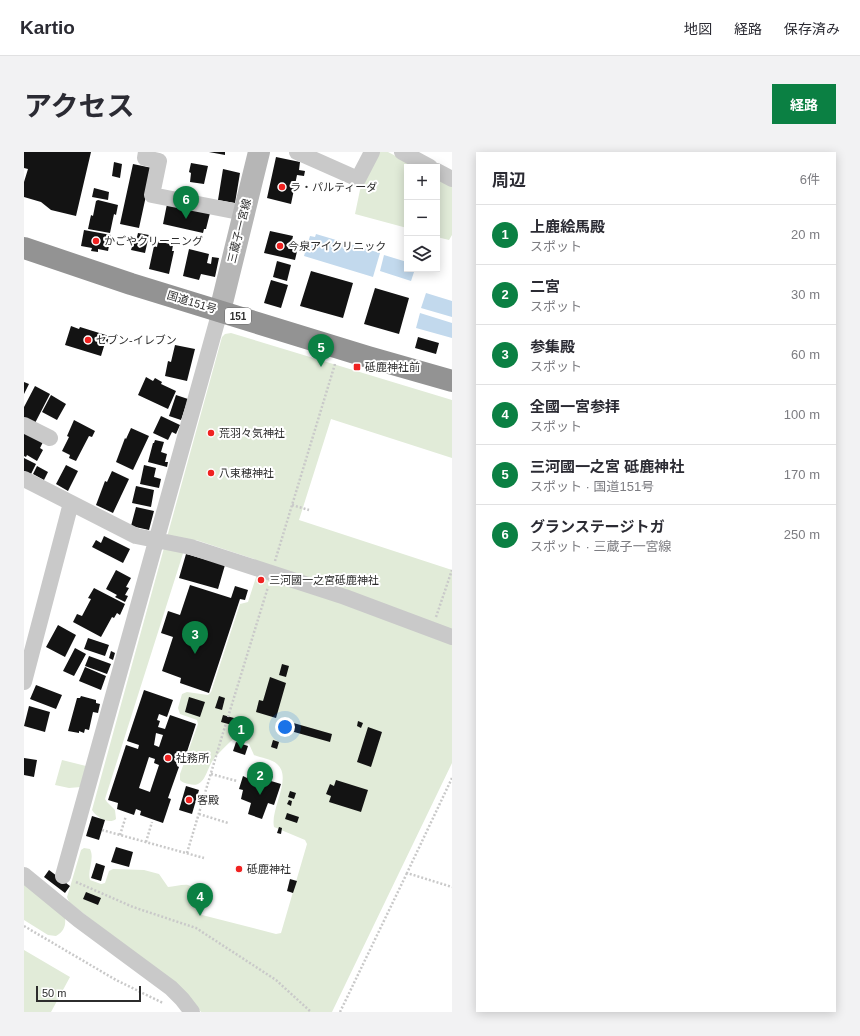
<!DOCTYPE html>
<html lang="ja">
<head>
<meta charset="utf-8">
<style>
	body { margin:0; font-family:Helvetica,"Noto Sans JP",sans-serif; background:#f2f2f3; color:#2b2b33 }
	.controls { position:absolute; right:12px; top:12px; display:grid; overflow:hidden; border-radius:0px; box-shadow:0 2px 10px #0003 }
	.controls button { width:36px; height:36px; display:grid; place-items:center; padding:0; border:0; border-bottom:1px solid #e1e1e2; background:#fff; color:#2b2b33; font:20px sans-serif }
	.scale { position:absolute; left:12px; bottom:10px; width:105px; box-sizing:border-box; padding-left:4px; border:2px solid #2c2c2c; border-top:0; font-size:11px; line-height:14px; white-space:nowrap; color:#2c2c2c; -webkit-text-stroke:3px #fff; paint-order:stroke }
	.you { position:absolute; left:261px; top:575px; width:14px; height:14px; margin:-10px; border:3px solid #fff; border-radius:50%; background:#1a73e8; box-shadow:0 0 0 6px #1a73e833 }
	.badge { display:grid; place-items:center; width:26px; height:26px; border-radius:50%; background:#0b8043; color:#fff; font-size:13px; font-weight:700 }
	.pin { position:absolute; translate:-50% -33px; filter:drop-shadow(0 1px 2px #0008) }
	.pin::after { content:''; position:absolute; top:21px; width:14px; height:12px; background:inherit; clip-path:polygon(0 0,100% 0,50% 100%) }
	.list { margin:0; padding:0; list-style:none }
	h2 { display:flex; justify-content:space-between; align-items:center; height:52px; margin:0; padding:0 16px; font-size:17px }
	h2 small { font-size:13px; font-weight:400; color:#7c7c81 }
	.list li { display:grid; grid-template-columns:26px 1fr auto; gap:12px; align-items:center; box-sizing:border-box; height:60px; padding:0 16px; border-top:1px solid #e1e1e2 }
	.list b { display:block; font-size:15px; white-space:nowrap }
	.list p { margin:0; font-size:13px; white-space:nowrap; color:#7c7c81 }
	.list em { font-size:13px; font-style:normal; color:#7c7c81 }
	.icon { flex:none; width:22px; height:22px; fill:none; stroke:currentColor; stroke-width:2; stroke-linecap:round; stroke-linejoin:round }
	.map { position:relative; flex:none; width:428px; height:860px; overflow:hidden; border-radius:0px }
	header { display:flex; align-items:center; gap:24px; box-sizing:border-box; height:56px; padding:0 20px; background:#fff; border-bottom:1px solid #e1e1e2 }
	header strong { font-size:19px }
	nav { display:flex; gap:22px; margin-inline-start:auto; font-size:14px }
	.intro { display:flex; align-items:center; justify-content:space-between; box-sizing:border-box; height:96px; padding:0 24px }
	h1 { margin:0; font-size:28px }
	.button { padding:10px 18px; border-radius:0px; background:#0b8043; color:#fff; font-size:14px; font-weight:700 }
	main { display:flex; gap:24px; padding:0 24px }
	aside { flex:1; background:#fff; border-radius:0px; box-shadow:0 2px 10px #0003 }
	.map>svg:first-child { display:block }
	.green { fill:#e1ebd8 }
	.water { fill:#c2d9ed }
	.building { fill:#131313; fill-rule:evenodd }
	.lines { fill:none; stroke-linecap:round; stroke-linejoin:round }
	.path { stroke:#c9c9c9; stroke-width:2.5; stroke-dasharray:2 2; stroke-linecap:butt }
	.street { stroke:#c9c9c9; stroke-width:16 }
	.secondary { stroke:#b6b6b6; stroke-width:22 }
	.highway { stroke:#939393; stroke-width:22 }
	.poi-dot { fill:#f02221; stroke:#fff; stroke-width:1.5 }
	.labels { text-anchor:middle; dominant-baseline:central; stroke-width:4; stroke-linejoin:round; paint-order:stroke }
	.shield { fill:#fff; stroke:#6b6b6b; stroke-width:1 }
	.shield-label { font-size:10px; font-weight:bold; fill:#2c2c2c }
	.poi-label { font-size:11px; fill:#2c2c2c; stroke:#fff; text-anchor:start }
	.street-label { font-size:11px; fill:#2c2c2c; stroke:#fff }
</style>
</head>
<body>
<header>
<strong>Kartio</strong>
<nav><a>地図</a><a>経路</a><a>保存済み</a></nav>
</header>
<div class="intro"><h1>アクセス</h1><a class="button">経路</a></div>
<main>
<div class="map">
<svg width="428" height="860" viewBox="0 0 428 860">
	<rect width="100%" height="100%" fill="#fff"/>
	<path class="green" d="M355,0H364L393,15H383V76L331,62L336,38Z
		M413,26L428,33V83L425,88L413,85Z
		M207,181L428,248V306L307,267L275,368L428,418V611L308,860H177L163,843L45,750L43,745L57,698L60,696L66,697C71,707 63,718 66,728L77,732L81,731L85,719L89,717L120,718L135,722L144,735C150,735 159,732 164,733C170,735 178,740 178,746C179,752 176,757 178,763L252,782L257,781L283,692L281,688L250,675C246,657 269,626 253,612C248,607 237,606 230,603L225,592L210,587L207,589C201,595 194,601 189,608C182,618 181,637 165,632C161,631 159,631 156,628V622L174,572L173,568L156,562L154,556L158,542L163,540L184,543L187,540L215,455L216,452L224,450L235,416L230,407L172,388L162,392L81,647L83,650L91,658L92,667C85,673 72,665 68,658L198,185L201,182Z
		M38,608L62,614L57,635L45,636L31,633Z
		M0,732L41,765C42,774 40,779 32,784L24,783L0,768Z
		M0,798L46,825L27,860H0Z"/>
	<path class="water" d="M292,82L356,101L349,125L280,104L286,84L291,85Z
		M360,103L383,110V117H391L387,129L356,119Z
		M402,141L428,149V165L397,156Z
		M396,161L428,171V186L392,176Z"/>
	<path class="building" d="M0,0H67L52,64L27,58L17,50L0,45V30L4,17L0,16Z
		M185,0H201V3Z
		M252,5L276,10L275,18L281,19L280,24L273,23L267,52L243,46Z
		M90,10L98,12L96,26L88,24Z
		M167,11L184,14L180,32L166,30L167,21L165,20Z
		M109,12L128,16L115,76L96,72Z
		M199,17L216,21L211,51L194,48Z
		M70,36L85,40L84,48L68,45Z
		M74,48L94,53L92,63L90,62L86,81L64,77L67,63L69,64L72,49Z
		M143,52L186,61L182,77H180L179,81L139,72Z
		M60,78L87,83L84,99L74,97V100L67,99L68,96L57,94Z
		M246,79L269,84L267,93L274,95L271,108L240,101Z
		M114,81L125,83L121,101L107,98L110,88L112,89Z
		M134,89L149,93L148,99H150L145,122L125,117L130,94L133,95Z
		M165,97L185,102L183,111L187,112L188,105L195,106L191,125L177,122L175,128L159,124Z
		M253,109L267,113L263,129L249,125Z
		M287,119L329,131L319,166L276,154Z
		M247,128L264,133L257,156L240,151Z
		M351,136L385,146L375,182L340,172Z
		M47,174L55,177L56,175L85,184L83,192L81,191L77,204L41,193Z
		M394,185L415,191L412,202L391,196Z
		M151,193L171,197L163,229L141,224L144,209L147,210Z
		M122,225L129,229L131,226L138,230L137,232L152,239L144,257L114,243Z
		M0,230L5,232L0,242Z
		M11,234L26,242L10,273L0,268V255Z
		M27,243L42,252L33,268L18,260Z
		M152,243L164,247L157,268L145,264Z
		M137,264L156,273L152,282L148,280L144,288L129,281Z
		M50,268L71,279L68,285L65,284L52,309L45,306L46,303L38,299L45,285L43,284Z
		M107,276L125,284L109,318L92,310L101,286L102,287Z
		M0,281L19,290L16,296L19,298L13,309L3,303L2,305L0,304Z
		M131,288L140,290L137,300L143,302L141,310H144L143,315L124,310L129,291H130Z
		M0,306L12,312L7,322L0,319Z
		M42,313L54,319L44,339L32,332Z
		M120,313L132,316L130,325L137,327L135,336L116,332Z
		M13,314L24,320L20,328L9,322Z
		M186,317L190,318L189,325H185Z
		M88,319L105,327L89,361L72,353L81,329L83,330Z
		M112,334L130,338L127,355L108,351Z
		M112,355L130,359L125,378L107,374Z
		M80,384L106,397L99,411L68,395L72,388L77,391Z
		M162,402L201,413L194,437L155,426Z
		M92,418L107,426L102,435L105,436L101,443L104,444L101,450L91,445L93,443L82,437Z
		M166,433L207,446L211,434L224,438L221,448L216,447L185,541L156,531L157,526L138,519L149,485L137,481L144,459L156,463Z
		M70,436L101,452L96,463L93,461L90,466L88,465L77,485L49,470L53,462L58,464L67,447L64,446Z
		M34,473L52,483L41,505L22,495Z
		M64,486L85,493L81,504L60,497Z
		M51,496L62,502L50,524L39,519Z
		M87,499L91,501L89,508L85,506Z
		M65,504L87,512L83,522L61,514Z
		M258,512L265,514L262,525L255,523Z
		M61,515L82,524L77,538L55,529Z
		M246,525L262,531L252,566L232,560L235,548L239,549Z
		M12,533L38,543L32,557L6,547Z
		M120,538L149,548L143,565L135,562L133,568L136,569L134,575L141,577L146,563L172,572L159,612L154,610L153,614L155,615L144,646L147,647L139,671L116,663L117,659L112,657L110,663L93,657L94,651L84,648L102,593L114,597L115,593L103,589ZM132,581L139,583L135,595L130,593ZM125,605L131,607L130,611L135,613L126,640L115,636Z
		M57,544L72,548V551L76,552L74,561L69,560L65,578L61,577L60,581L55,579V581L44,579L53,546H56Z
		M195,544L201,546L198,558L191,556Z
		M165,545L181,550L176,565L161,560Z
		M5,554L26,560L21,580L0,574Z
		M199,563L210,566L208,573L197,570Z
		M334,569L339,571L337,576L333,574Z
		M266,570L308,582L306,590L263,578Z
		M344,575L358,580L347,615L333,610Z
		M249,588L255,590L253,597L247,595Z
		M212,590L224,594L221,603L209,599Z
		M0,606L13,608L10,625L0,623Z
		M226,617L249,624L247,629L257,632L250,653L244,651L238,667L224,662L227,651L217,647L219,638L215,637L219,624L223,626Z
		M312,628L344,638L337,660L305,650L307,644L302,642L306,632L310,634Z
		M162,634L175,638L168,662L155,658Z
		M266,639L272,641L270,647L264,645Z
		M265,648L268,649L267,654L263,652Z
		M263,661L275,665L273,671L261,667Z
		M68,664L81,668L75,688L62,684Z
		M255,675L258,676L257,682L253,681Z
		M92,695L109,700L105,715L87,710Z
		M72,711L81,714L77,729L67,726Z
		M25,718L46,734L41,741L20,725Z
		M266,727L273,729L269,741L263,739Z
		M62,740L77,746L74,753L59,747Z"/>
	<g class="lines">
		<path class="path" d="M268,353L285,358
			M251,409L311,212
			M412,465L428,418
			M204,565L244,435
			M187,622L213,629
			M428,626L383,721L428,735
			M175,662L204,671
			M78,678L180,706
			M96,683L102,664
			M122,690L128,670
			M163,701L202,571
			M52,730L109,755L172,776L252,828L287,860
			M0,774L92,828L139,851
			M316,860L383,721"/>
		<path class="street" d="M122,0L121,6L135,9L128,43L220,61
			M273,0L334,27L348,0
			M378,0L406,15
			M413,19L428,27
			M0,273L26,286
			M0,327L112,384L167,395L321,445L428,485
			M0,530L47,351
			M0,723L55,768L147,836L158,847L168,860
			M39,724L196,159"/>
		<path class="secondary" d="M196,159L235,0"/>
		<path class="highway" d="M0,96L107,132L344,205L428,229"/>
	</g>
	<g class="poi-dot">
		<circle cx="258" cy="35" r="4"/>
		<circle cx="72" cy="89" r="4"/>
		<circle cx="256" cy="94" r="4"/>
		<circle cx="64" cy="188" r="4"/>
		<rect x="329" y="211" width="8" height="8" rx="2"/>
		<circle cx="187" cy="281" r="4"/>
		<circle cx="187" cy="321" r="4"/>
		<circle cx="237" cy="428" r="4"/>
		<circle cx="144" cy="606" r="4"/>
		<circle cx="165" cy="648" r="4"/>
		<circle cx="215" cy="717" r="4"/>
	</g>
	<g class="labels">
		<rect class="shield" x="201" y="156" width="26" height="16" rx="3"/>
		<g class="shield-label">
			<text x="214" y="164">151</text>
		</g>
		<g class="poi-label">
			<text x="266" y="35">ラ・パルティーダ</text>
			<text x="80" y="89">かごやクリーニング</text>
			<text x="264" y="94">今泉アイクリニック</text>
			<text x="72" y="188">セブン-イレブン</text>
			<text x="341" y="215">砥鹿神社前</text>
			<text x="195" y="281">荒羽々気神社</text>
			<text x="195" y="321">八束穂神社</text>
			<text x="245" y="428">三河國一之宮砥鹿神社</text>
			<text x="152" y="606">社務所</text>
			<text x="173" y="648">客殿</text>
			<text x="223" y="717">砥鹿神社</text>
		</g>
		<g class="street-label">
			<text transform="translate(215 79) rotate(-76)">三蔵子一宮線</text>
			<text transform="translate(168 150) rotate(17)">国道151号</text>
		</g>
	</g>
</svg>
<div class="controls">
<button>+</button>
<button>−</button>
<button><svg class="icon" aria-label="layers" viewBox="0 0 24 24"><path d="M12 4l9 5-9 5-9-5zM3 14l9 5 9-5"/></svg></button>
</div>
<div class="scale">50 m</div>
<div class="you"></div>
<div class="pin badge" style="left:217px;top:597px">1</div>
<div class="pin badge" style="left:236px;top:643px">2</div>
<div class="pin badge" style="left:171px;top:502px">3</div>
<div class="pin badge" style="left:176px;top:764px">4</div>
<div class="pin badge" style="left:297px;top:215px">5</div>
<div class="pin badge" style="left:162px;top:67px">6</div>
</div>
<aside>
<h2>周辺<small>6件</small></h2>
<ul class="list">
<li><span class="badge">1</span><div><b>上鹿絵馬殿</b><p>スポット</p></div><em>20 m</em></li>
<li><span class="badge">2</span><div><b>二宮</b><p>スポット</p></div><em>30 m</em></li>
<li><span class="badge">3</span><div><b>参集殿</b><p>スポット</p></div><em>60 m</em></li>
<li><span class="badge">4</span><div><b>全國一宮参拝</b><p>スポット</p></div><em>100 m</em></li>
<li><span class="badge">5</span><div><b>三河國一之宮 砥鹿神社</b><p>スポット · 国道151号</p></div><em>170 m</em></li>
<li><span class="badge">6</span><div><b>グランステージトガ</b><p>スポット · 三蔵子一宮線</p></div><em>250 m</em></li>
</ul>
</aside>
</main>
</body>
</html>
